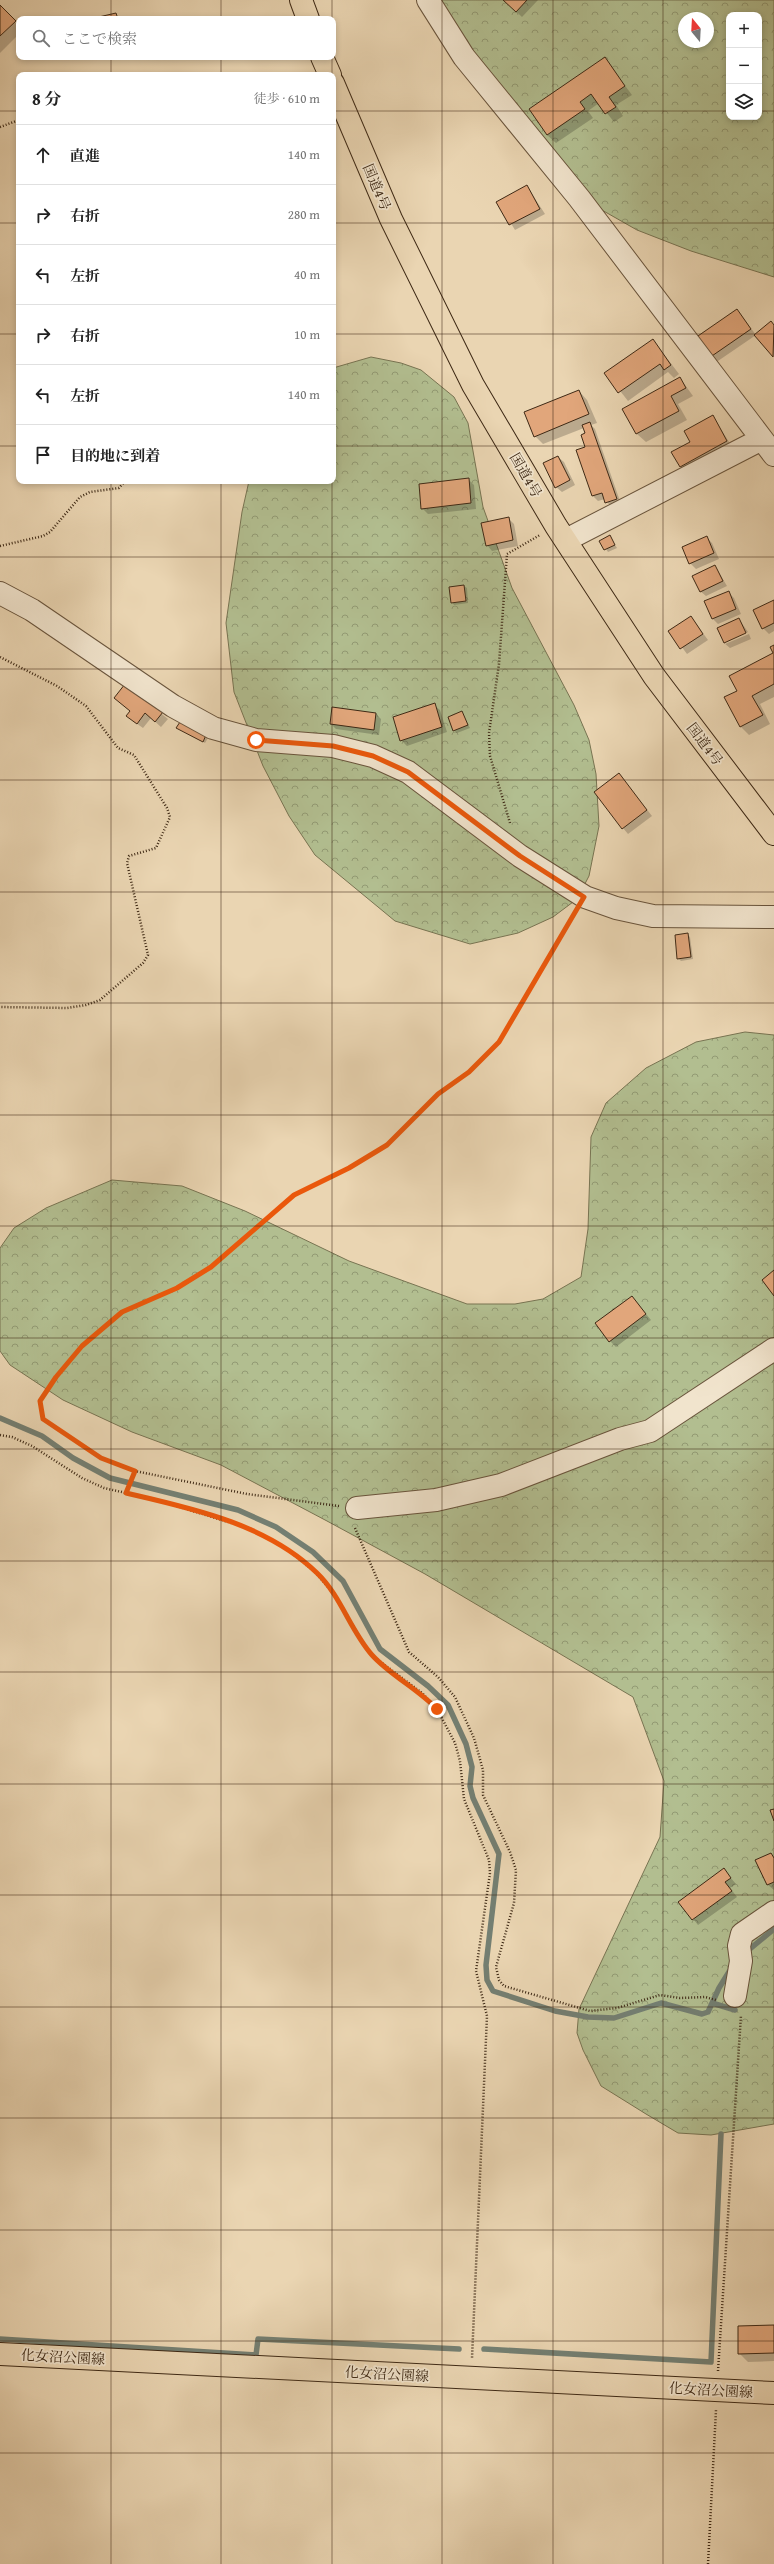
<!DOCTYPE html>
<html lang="ja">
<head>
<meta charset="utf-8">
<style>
	body { margin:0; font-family:"Gentium Book Plus","Noto Serif JP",serif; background:#f6f6f6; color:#222 }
	.controls { position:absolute; right:12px; top:12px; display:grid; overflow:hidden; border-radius:8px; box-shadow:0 2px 6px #0003 }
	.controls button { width:36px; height:36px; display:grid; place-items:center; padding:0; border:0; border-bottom:1px solid #e0e0e0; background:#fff; color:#222; font:20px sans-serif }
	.compass { position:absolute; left:678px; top:12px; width:36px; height:36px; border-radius:50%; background:#fff; box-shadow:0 2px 6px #0003; rotate:342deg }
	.stop { position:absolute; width:12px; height:12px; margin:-9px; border:3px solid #ea580c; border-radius:50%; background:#fff }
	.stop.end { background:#ea580c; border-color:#fff; box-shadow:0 1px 4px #0008 }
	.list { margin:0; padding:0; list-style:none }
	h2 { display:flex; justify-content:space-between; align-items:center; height:52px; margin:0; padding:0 16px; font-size:17px }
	h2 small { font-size:13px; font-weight:400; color:#767676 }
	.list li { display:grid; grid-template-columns:26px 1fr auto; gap:12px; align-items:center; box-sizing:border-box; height:60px; padding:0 16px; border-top:1px solid #e0e0e0 }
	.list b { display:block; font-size:15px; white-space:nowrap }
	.list em { font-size:13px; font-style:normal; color:#767676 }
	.icon { flex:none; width:22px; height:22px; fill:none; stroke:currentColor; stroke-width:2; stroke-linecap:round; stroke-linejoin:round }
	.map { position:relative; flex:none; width:774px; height:2564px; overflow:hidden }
	.search { position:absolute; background:#fff; box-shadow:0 2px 6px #0003; left:16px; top:16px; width:320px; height:44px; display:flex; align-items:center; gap:10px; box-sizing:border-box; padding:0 14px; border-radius:8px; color:#767676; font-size:15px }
	.panel { position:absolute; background:#fff; box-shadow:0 2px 6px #0003; left:16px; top:72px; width:320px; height:412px; border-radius:8px }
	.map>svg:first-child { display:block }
	.forest { fill:url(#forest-crowns); stroke:#787452; fill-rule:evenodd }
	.shadow { fill:#0003 }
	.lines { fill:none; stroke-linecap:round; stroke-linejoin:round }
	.stream { stroke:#747f72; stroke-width:5.5 }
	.building { fill:#e1a67b; stroke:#3e2915 }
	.minor-casing { stroke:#69543c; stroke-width:24 }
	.major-casing { stroke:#3e2915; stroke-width:24 }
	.highway-casing { stroke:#3e2915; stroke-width:24 }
	.path { stroke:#3e2915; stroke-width:2.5; stroke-dasharray:1 2; stroke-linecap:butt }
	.minor { stroke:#f1e4cd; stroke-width:22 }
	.major { stroke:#ead5b2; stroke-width:22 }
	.highway { stroke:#ead5b2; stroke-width:22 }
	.route { stroke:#ea580c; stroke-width:5 }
	.grid { fill:none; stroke:#3e2915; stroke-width:1; stroke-opacity:0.55 }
	.labels { text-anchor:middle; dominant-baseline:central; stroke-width:3.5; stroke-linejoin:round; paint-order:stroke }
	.street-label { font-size:14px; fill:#3e2915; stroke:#f1e4cd }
</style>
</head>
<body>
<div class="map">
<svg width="774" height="2564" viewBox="0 0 774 2564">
	<defs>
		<pattern id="forest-crowns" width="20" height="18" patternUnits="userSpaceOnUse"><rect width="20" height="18" fill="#b2be90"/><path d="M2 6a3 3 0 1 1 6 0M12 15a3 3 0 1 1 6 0" fill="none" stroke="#929a74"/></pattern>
	</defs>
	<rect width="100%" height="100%" fill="#ead5b2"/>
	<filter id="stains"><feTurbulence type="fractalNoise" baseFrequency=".005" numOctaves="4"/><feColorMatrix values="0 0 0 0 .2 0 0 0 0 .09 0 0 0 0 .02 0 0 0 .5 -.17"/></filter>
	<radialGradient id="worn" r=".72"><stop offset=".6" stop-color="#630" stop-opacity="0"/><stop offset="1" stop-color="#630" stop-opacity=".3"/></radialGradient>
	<path class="forest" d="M422,0H774V277L691,251L637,230L586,201ZM729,15H759V117H729ZM684,18H708V42H684Z
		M371,357L401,363L421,370L454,397L468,423L483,507L512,588L574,705L589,740L596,774L599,826L589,876L577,899L553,917L518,933L470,944L395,921L315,855L289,816L263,766L234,692L226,623L242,512L249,481H333V368Z
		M745,1032L774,1035V2124L711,2135L678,2133L646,2114L601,2086L583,2050L577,2033L579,2009L660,1837L664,1781L633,1697L425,1574L327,1521L221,1465L132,1432L63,1400L10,1365L0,1351V1248L14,1228L46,1208L112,1180L182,1186L245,1211L349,1261L467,1304H515L543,1299L581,1277L588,1229L591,1137L606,1103L646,1068L696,1042Z"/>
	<path class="shadow" d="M504,0H538L522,17Z
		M0,7L19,26V34L0,53Z
		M605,59L632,95L616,105L623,116L614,122L599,103L588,111L593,118L556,143L547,135Z
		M527,186L545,214L515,230L498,202Z
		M737,310L756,335L771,322L774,325V357L756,335L715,363L709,357Z
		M653,340L679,374L674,378L668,372L628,401L606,373Z
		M680,378L693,396L678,404L687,420L646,442L637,434L624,409Z
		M579,391L587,400L597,423L591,425L595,429L621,504L612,508L605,499L598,501L593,496L584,428L543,444L535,436Z
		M713,416L732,447L686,472L680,466Z
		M558,457L564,462L575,485L562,492L556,487Z
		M468,479L474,485L476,509L428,514L422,508Z
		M508,518L514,524L518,546L492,551L487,545Z
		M610,537L617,548L608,552L601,541Z
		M706,537L712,543L719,559L696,569L690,563Z
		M715,566L727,586L706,596L700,591Z
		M464,586L467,588L468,603L454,605L452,602L450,588Z
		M728,592L734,598L741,614L718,624L713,619L706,602Z
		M774,601V631L769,634L763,628Z
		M691,617L708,640L687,654L670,631Z
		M739,619L748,632L725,642V644L749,634L751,639L730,648L724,643L718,628Z
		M774,654V697L760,704L770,724L749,735L741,727L725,698L738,691Z
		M125,685L168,719L161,727L151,718L143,728L133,721L131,712L115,698Z
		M434,705L440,710L447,732L407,746L401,740Z
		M462,713L470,728L457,733L454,730Z
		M376,714L381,719L379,735L336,729L331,724Z
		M178,728L205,736L208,738L205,743Z
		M619,774L652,816L628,834L623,828Z
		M687,934L690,937L693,959L681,961L678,958Z
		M632,1297L651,1320L616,1347L610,1341Z
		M771,1854L774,1857V1890L768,1885L757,1861Z
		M724,1870L736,1884L730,1888L737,1897L698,1925L680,1902Z
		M774,2326V2361L748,2362L739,2353Z"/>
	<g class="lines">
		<path class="stream" d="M0,1418L42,1436L73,1458L110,1478L238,1510L276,1527L313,1552L343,1581L380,1649L428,1686L448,1705L466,1744L472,1767L470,1786L473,1798L499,1854L486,1965L487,1980L493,1991L555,2011L588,2017L614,2018L661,2003L702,2014L708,2012L719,1988L732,1967
			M746,1952L774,1929
			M712,2003L735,2010
			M0,2339L256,2355L258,2339L459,2349
			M484,2349L711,2362L721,2134"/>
	</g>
	<path class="building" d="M503,0H527L516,12Z
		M0,5L16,21L0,36Z
		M116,13L118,19H90Z
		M605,57L625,86L609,97L616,107L605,114L591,94L580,102L585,109L547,135L529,109Z
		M527,185L540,209L509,225L496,202Z
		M737,309L751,329L709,358L695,338Z
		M771,321L774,325L773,357L754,335Z
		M653,339L671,365L664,370L660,364L618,393L604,373Z
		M680,377L686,388L671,396L679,411L636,434L622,409Z
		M579,390L589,414L534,437L524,412Z
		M713,415L727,441L680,467L671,452L690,442L684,431Z
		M590,422L617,499L605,503L602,493L592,496L576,450L585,447L581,435L585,433L582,425Z
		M558,456L570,480L555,488L543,463Z
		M469,478L471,503L421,509L419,484Z
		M509,517L513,540L486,546L481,523Z
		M610,535L615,545L604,550L599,541Z
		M707,536L714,553L689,564L682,547Z
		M715,565L723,581L700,592L692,576Z
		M464,585L466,601L451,603L449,587Z
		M729,591L736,609L712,619L704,601Z
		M774,600V623L762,629L753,610Z
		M691,616L703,634L680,649L668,631Z
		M739,618L746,633L724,643L717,628Z
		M774,645V684L752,696L763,715L740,727L724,697L737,691L729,676L773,653L770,647Z
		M125,684L163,712L155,722L145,713L137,724L126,716L130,711L114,698Z
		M435,703L442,727L400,741L393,717Z
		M332,707L376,713L374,730L330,724Z
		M462,711L468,725L453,731L448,717Z
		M180,722L206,735L203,742L176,728Z
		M619,773L647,810L622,829L594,792Z
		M688,933L691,957L677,959L675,935Z
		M774,1270V1296L762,1280Z
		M632,1296L646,1314L609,1342L595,1323Z
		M774,1809V1821L770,1810Z
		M771,1853L774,1858V1882L767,1885L755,1860Z
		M724,1868L731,1878L725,1882L732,1891L692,1920L678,1902Z
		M774,2325V2353L738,2354V2326Z"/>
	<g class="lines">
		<g class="minor-casing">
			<path id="minor" d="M428,0L464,57L579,198L774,455
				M566,540L760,440
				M0,593L32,610L173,706L213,728L256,740L333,746L373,756L408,772L520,856L585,897L616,908L653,916L774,917
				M357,1508L436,1500L501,1485L620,1439L650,1431L774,1349
				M735,1996L741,1961L739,1946L742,1934L774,1912"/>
		</g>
		<g class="major-casing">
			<path id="major" d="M0,2354L774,2393"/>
		</g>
		<g class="highway-casing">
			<path id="highway" d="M301,0L308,19
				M322,57L330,75
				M333,83L391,219L473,385L556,526L654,676L774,834"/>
		</g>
		<path class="path" d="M0,127L19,120
			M0,546L43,536L50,532L80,497L90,492L119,488L125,481
			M0,657L57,686L86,706L118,748L134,755L167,808L170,817L156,848L129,856L127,863L148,955L143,963L100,1000L86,1005L67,1008L0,1007
			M510,823L490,756L489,733L499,664L507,554L540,535
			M0,1435L12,1437L32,1446L82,1478L104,1488L157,1500L251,1529L287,1549L316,1573L337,1598L366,1648L374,1657L422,1693L437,1709L455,1743L460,1761L464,1799L489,1860L490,1873L476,1971L487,2016L472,2358
			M126,1493L135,1471
			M339,1506L247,1494L135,1471L101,1458L43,1419L40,1401L56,1377L82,1346L122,1312L177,1288L211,1267L294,1195L349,1168L387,1145L438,1094L469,1072L499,1042L575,913
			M355,1528L409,1652L438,1677L455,1697L474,1738L483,1770V1795L510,1852L516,1870L514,1903L496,1967L499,1980L504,1986L590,2011L617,2008L660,1995L680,1998L705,1997L716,2000
			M718,2371L741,2015
			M708,2564L716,2410"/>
		<use href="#minor" class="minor"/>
		<use href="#major" class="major"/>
		<use href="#highway" class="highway"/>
	</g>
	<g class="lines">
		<path class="route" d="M256,740L333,746L373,756L408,772L520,856L584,897L499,1042L469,1072L438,1094L387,1145L349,1168L294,1195L211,1267L177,1288L122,1312L82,1346L56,1377L40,1401L43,1419L101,1458L135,1471L126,1493C191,1508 267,1524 317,1573C341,1596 350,1630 372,1655C390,1675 418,1689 437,1709"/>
	</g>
	<path class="grid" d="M111,0V19M221,0V19M332,0V19M442,0V2564M553,0V2564M663,0V2564M111,57V75M221,57V75M332,57V75M0,111H19M333,111H729M759,111H774M0,223H19M333,223H774M0,334H19M333,334H774M0,446H19M333,446H774M111,481V2564M221,481V2564M332,481V2564M0,557H774M0,669H774M0,780H774M0,892H774M0,1003H774M0,1115H774M0,1226H774M0,1338H774M0,1449H774M0,1561H774M0,1672H774M0,1784H774M0,1895H774M0,2007H774M0,2118H774M0,2230H774M0,2341H774M0,2453H774"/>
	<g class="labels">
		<g class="street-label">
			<text transform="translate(377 187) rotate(67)">国道4号</text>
			<text transform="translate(526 475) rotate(60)">国道4号</text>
			<text transform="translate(705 744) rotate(53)">国道4号</text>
			<text transform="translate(63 2357) rotate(3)">化女沼公園線</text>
			<text transform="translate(387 2374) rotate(3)">化女沼公園線</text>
			<text transform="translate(711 2390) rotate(3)">化女沼公園線</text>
		</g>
	</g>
	<rect width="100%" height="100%" filter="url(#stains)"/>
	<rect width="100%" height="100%" fill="url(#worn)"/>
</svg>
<div class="controls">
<button>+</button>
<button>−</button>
<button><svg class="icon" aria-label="layers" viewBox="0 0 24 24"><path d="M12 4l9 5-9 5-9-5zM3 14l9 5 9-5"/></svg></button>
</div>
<svg class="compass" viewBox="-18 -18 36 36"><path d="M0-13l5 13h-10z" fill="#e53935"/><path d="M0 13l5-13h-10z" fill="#767676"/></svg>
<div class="stop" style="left:256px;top:740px"></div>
<div class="stop end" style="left:437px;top:1709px"></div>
<div class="search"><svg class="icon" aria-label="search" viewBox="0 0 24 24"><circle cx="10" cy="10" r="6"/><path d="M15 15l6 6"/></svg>ここで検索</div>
<section class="panel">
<h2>8 分<small>徒歩 · 610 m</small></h2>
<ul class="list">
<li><svg class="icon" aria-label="ahead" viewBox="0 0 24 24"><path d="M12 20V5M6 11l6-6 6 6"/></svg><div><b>直進</b></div><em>140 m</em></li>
<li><svg class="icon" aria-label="right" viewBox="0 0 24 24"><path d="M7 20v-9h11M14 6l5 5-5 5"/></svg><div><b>右折</b></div><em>280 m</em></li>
<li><svg class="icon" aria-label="left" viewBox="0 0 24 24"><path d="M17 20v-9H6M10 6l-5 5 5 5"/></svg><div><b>左折</b></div><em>40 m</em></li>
<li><svg class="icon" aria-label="right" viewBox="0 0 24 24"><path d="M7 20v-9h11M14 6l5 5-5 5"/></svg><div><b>右折</b></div><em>10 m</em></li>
<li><svg class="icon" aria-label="left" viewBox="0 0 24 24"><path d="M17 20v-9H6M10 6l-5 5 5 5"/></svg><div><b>左折</b></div><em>140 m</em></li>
<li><svg class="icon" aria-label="arrive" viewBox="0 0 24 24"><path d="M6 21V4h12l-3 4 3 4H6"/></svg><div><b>目的地に到着</b></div></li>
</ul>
</section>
</div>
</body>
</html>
